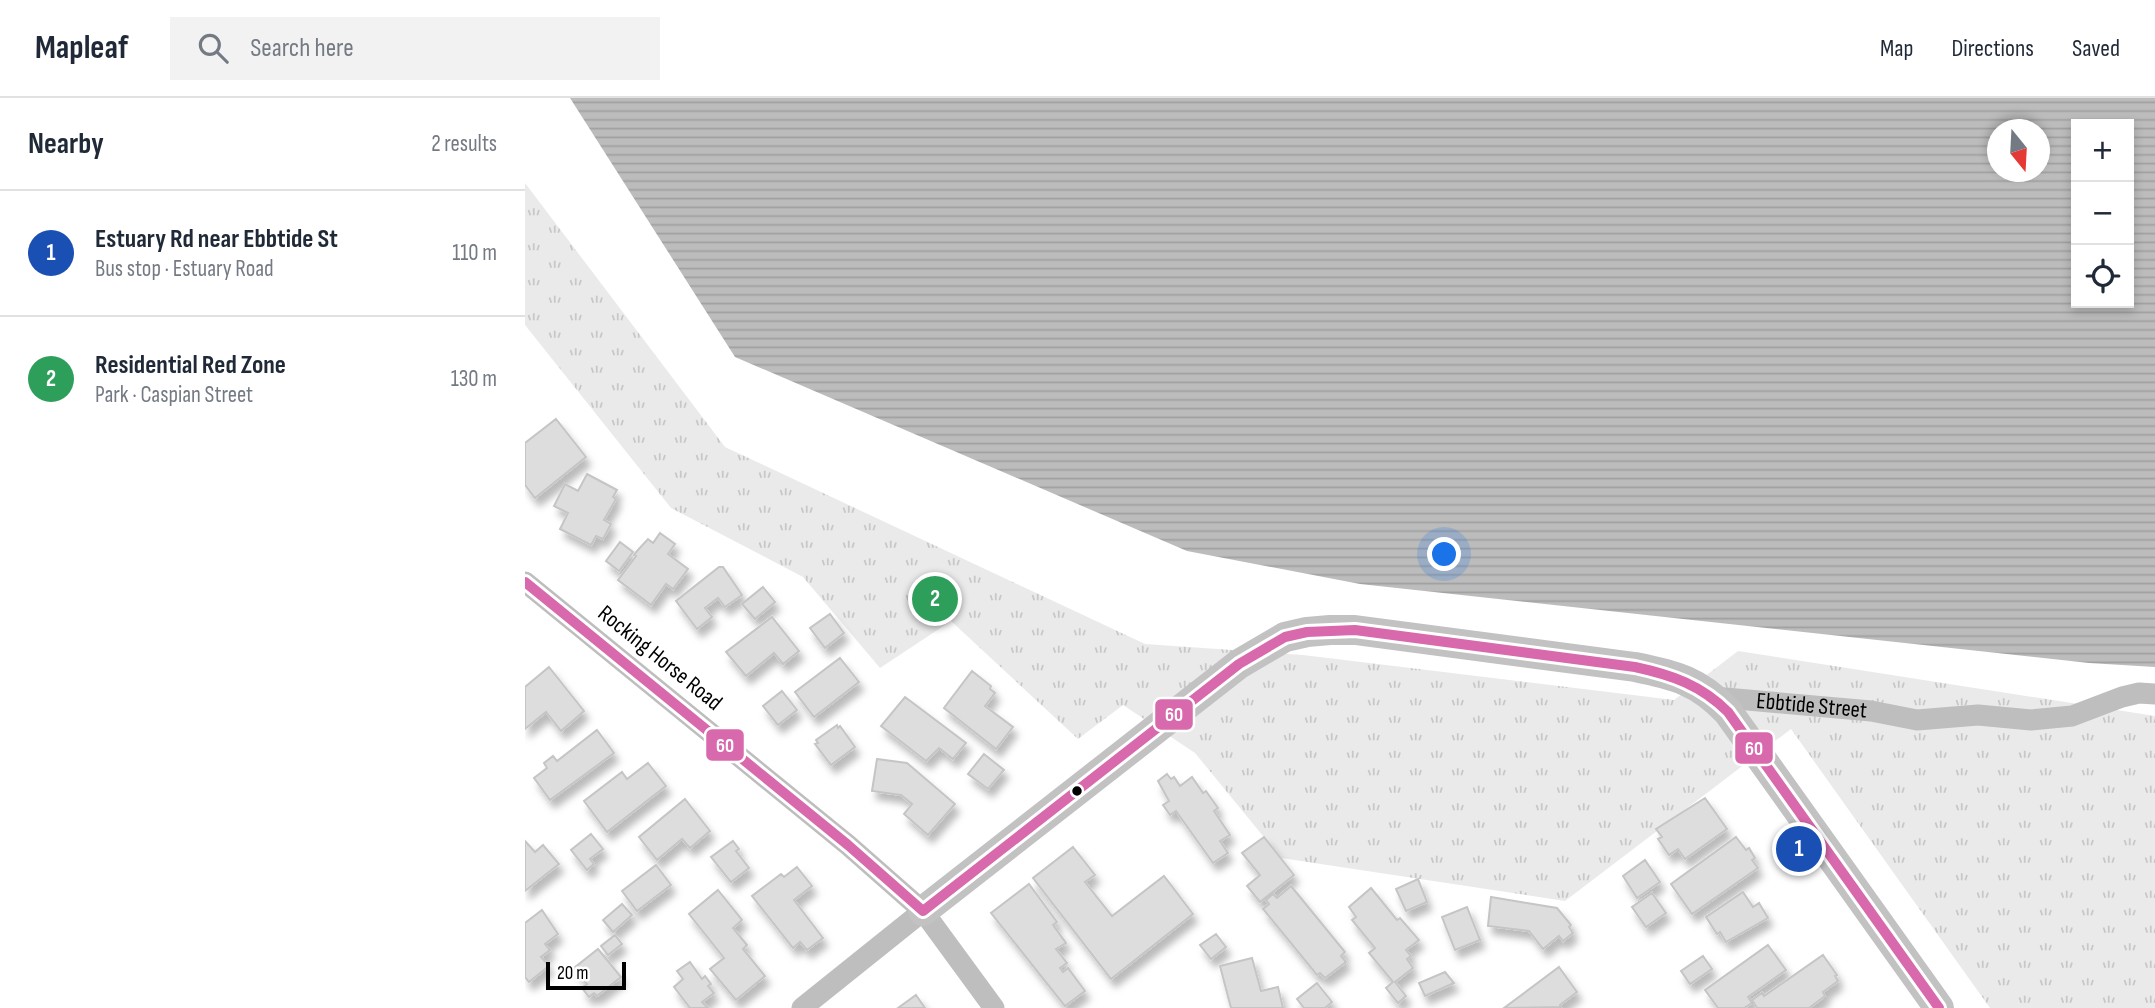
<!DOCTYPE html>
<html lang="en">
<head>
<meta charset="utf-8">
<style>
	body { margin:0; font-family:"Sofia Sans Condensed",sans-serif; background:#f2f2f3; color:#1f2937 }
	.controls { position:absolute; right:21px; top:21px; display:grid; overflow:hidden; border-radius:0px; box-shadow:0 4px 10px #0003 }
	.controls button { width:63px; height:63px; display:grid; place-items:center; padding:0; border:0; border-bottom:2px solid #e0e1e3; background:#fff; color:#1f2937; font:35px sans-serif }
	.compass { position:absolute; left:1462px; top:21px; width:63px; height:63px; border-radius:50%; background:#fff; box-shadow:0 4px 10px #0003; rotate:162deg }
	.scale { position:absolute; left:21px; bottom:18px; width:80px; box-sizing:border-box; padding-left:7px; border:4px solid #000; border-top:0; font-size:19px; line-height:24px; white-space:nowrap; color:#000; -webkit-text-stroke:5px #fff; paint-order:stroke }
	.you { position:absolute; left:920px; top:457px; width:24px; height:24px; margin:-18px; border:5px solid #fff; border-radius:50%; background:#1a73e8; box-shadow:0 0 0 10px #1a73e833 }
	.badge { display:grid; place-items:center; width:46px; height:46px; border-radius:50%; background:#111827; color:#fff; font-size:23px; font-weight:700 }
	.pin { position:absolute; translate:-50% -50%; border:4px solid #fff; box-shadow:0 2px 7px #0006 }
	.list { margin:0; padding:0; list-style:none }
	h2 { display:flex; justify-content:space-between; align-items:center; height:91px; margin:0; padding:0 28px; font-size:30px }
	h2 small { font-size:23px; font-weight:400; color:#747a83 }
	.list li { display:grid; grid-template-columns:46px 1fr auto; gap:21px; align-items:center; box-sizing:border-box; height:126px; padding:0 28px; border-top:2px solid #e0e1e3 }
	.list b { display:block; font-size:26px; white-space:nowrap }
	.list p { margin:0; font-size:23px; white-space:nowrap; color:#747a83 }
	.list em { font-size:23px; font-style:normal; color:#747a83 }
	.icon { flex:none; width:38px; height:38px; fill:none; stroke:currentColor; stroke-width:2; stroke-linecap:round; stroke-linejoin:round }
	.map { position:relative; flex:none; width:1630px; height:910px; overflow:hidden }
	header { display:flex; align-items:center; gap:42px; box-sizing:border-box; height:98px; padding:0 35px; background:#fff; border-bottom:2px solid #e0e1e3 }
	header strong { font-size:33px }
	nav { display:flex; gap:38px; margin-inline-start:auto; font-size:24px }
	.search { width:490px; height:63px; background:#f2f2f3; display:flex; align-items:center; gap:18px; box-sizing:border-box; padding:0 24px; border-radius:0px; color:#747a83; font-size:26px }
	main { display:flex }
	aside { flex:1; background:#fff }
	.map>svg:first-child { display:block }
	.park { fill:url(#park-tufts) }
	.water { fill:url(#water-rules); fill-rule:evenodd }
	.building { fill:#ddd; stroke:#c5c5c5; stroke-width:2; filter:url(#shadow) }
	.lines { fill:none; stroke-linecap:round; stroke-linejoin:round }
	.street { stroke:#bebebe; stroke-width:21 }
	.secondary { stroke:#c2c2c2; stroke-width:30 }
	.bus-1-casing { stroke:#fff; stroke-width:16 }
	.bus-1 { stroke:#d869ac; stroke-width:10 }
	.bus-dot { fill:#000; stroke:#fff; stroke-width:2.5 }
	.labels { text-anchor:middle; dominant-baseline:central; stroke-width:5; stroke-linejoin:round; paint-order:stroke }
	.street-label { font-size:23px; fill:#000; stroke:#fff }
	.line-badge { stroke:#fff; stroke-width:2.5 }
	.badge-label { font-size:19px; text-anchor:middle; font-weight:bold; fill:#fff }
</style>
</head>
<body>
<header>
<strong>Mapleaf</strong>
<div class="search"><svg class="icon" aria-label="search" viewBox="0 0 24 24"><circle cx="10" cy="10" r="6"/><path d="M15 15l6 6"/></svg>Search here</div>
<nav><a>Map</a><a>Directions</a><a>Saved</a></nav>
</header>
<main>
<aside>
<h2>Nearby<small>2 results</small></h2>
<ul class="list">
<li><span class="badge" style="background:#1a4fb4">1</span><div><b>Estuary Rd near Ebbtide St</b><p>Bus stop · Estuary Road</p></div><em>110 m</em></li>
<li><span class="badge" style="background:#2e9e5b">2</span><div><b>Residential Red Zone</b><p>Park · Caspian Street</p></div><em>130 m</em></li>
</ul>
</aside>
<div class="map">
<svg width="1630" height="910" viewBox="0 0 1630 910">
	<defs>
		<pattern id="park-tufts" width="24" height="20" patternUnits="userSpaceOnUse" patternTransform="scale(1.75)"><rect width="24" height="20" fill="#eaeaea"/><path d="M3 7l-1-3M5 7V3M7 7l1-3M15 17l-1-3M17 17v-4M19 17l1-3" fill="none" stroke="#c7c7c7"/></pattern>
		<pattern id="water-rules" width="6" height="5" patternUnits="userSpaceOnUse" patternTransform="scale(1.75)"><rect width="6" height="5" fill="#bcbcbc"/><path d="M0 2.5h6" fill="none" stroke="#a0a0a0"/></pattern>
		<filter id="shadow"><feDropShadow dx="4.5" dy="8" stdDeviation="3.5" flood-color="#0004"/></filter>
	</defs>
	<rect width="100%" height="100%" fill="#fff"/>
	<path class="park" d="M0,85L200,349L620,546L778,557L1149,602L1213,553L1630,618V910H1465L1266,631L1040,803L756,760L670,655L598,607L553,641L426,523L355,570L278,479L146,410L0,227Z"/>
	<path class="water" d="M45,0H1630V569L1564,565L835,486L662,453L210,259ZM1551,26H1604V205H1551ZM1472,32H1514V74H1472Z"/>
	<path class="building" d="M31,321L61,359L10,400L0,387V345Z
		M62,376L92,392L88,399L91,401L79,422L86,426L78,441L71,438L66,447L35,431L43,415L29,408L40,386L53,393Z
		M135,435L150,446L143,456L163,471L148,491L141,486L126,507L93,482L111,458L109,457L112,453L123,441L128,445Z
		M95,444L108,454L94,473L81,463Z
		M194,469H198L217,497L200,509L193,500L180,510L187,519L172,531L151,503Z
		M238,489L250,504L230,521L217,506Z
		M305,516L319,535L300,550L285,530Z
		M247,519L274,553L258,566L249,555L221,578L201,554Z
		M315,560L334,584L289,619L270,594Z
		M24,569L59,613L36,633L21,614L0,631V589Z
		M447,573L466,588L465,591L470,595L460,608L488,629L471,651L419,610Z
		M257,593L272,612L253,627L238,608Z
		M380,599L441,645L428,661L414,650L401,663L356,628Z
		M312,627L313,630L315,628L330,649L306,667L290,646L293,645L291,642Z
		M72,632L89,655L25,702L9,680L22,670L19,665L28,658L32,663Z
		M459,656L479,672L463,691L443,676Z
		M352,661L382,665L430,706L403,737L379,716L387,706L376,697L347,693Z
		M123,665L141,688L82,734L59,703L97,674L102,681Z
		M642,676L646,681L649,679L655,688L667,679L678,695L681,693L693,710L689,713L705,737L695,743L703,755L688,765L651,713L645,717L638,707L644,703L633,683Z
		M1180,700L1202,731L1160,761L1153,751L1144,757L1133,741L1137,739L1131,731Z
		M160,701L185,733L165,750L157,741L132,762L114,739Z
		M66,736L78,751L65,761L69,766L62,772L46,752Z
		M739,739L769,777L735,804L722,788L735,777L717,755Z
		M1211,739L1221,752L1224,750L1230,760L1227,762L1233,770L1167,816L1146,786Z
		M0,743L10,754L18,747L34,766L0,793Z
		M208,743L214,751L211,753L224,770L206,784L186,759Z
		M548,749L570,777L560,784L587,818L639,778L668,816L586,881L508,780Z
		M1120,762L1135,784L1112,800L1098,778Z
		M131,767L146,787L112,813L97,793Z
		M272,769L287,788L269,802L298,840L282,852L275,844L268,850L227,798L256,776L259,779Z
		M893,781L902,804L881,813L871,791Z
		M504,786L532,824L528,827L541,845L531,851L542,865L535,870L538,874L543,870L560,893L540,908L466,815Z
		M766,788L820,854L816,858L821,864L800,880L795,875L792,877L738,811L744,806L741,802L748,796L752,800Z
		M846,790L872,822L875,820L894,842L881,852L886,858L882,861L888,870L870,884L881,898L873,905L861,890L868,884L844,855L850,850L827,822L831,819L824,809Z
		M193,792L217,822L208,830L222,847L218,851L240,878L211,902L185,871L199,860L164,816Z
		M1218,794L1228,809L1234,805L1243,820L1201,844L1195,834L1192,836L1181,819Z
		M1127,795L1141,815L1121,829L1107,809Z
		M966,799L1032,810L1046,827L1044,829L1048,835L1038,843L1034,838L1018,851L1004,833L963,828Z
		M97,806L107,817L88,834L78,822Z
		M942,809L955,842L930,852L917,819Z
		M17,812L33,836L20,846L25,852L16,859L24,868L4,884L0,879V825Z
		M691,836L701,849L686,861L675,847Z
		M90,837L97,846L83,857L76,848Z
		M1243,847L1261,872L1223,899L1227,905L1219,910H1193L1180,892Z
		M73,851L96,879L72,898L69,895L64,899L57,890L62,886L49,870Z
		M1298,857L1312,877L1310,878L1313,883L1298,894L1300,898L1284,910H1232L1227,902L1237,895L1239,898Z
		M1178,858L1187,871L1165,886L1156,873Z
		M727,860L736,893L753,889L758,910H706L695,868Z
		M165,864L177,881L180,878L186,886L183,888L189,895L177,904L183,910H165L149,889L158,881L152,873Z
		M1034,869L1052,894L1035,907L1036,909L979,910Z
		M920,874L929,885L900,898L894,885Z
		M792,885L807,904L800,910H779L772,901Z
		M391,897L400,910H373Z"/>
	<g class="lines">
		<g class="street">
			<path d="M0,484L323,747L398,813L469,910"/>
			<path id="s1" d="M1189,599L1346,613L1392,622L1453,617L1506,622L1547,618L1597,599L1614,595L1630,596"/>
			<path d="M277,910L398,813"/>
		</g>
		<path class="secondary" d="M398,813L714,566L760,539L782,534L805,532H830L1110,569C1150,577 1174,583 1203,614L1414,910"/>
		<g class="bus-1-casing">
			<path id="bus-1" d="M0,484L323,747L398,813
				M398,813L714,566L760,539L782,534L830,532L1110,569C1147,577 1176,587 1203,614L1414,910"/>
		</g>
		<use href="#bus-1" class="bus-1"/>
	</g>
	<circle class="bus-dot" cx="552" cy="693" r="6"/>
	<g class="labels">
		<g class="street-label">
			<text transform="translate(135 560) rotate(39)">Rocking Horse Road</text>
			<text stroke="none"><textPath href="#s1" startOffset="98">Ebbtide Street</textPath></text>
		</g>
	</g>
	<g class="line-badge">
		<rect x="629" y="600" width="40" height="33" rx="7" fill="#d869ac"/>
		<rect x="180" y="630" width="40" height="34" rx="7" fill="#d869ac"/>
		<rect x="1209" y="633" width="40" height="34" rx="7" fill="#d869ac"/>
	</g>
	<g class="badge-label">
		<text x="649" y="623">60</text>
		<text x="200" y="654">60</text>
		<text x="1229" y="657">60</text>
	</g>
</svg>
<div class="controls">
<button>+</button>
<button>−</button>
<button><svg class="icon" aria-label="locate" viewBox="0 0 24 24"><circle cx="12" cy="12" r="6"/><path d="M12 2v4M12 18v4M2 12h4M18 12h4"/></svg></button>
</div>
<svg class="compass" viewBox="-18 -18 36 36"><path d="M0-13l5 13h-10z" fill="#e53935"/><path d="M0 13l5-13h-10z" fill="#747a83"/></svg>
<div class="scale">20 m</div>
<div class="you"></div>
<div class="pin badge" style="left:1274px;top:751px;background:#1a4fb4">1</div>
<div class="pin badge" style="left:410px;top:501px;background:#2e9e5b">2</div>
</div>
</main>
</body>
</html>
